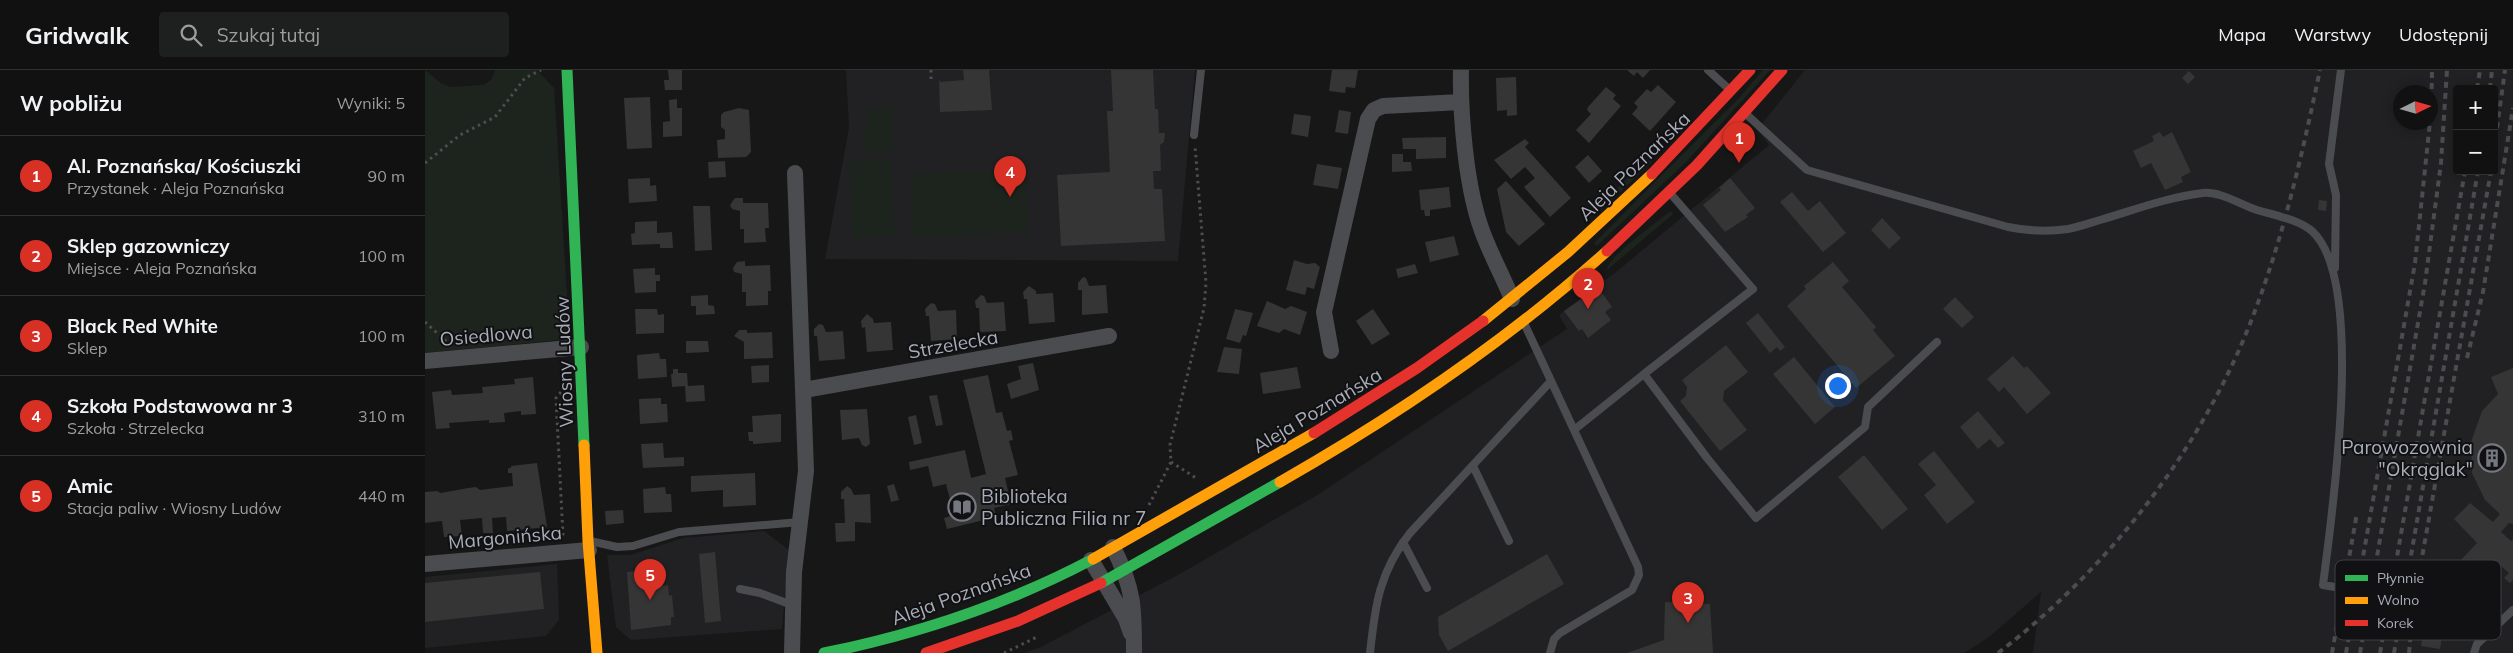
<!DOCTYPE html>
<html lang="pl">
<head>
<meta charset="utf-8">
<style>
	body { margin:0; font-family:Mulish,sans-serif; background:#1e1f1f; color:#f1f3f6 }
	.controls { position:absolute; right:15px; top:15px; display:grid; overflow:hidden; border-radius:5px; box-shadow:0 2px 12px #0003 }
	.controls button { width:45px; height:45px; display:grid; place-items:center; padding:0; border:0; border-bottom:1px solid #303131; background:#111; color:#f1f3f6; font:25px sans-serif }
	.compass { position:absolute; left:1968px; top:15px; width:45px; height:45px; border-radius:50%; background:#111; box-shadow:0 2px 12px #0003; rotate:85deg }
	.you { position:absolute; left:1412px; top:315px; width:18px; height:18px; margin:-12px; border:4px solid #fff; border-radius:50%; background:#1a73e8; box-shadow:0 0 0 8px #1a73e833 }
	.badge { display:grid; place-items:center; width:32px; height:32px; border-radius:50%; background:#d93025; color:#fff; font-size:16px; font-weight:700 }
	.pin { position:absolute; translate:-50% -41px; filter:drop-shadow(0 1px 2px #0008) }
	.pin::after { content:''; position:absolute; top:26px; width:18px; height:15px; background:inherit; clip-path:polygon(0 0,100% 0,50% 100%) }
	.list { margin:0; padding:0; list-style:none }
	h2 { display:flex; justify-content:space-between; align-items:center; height:65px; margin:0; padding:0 20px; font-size:21px }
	h2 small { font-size:16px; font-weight:400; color:#9c9d9f }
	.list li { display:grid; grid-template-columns:32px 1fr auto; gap:15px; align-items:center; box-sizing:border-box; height:80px; padding:0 20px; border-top:1px solid #303131 }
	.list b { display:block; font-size:19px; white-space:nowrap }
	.list p { margin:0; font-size:16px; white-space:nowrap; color:#9c9d9f }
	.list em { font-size:16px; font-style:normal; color:#9c9d9f }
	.icon { flex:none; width:28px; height:28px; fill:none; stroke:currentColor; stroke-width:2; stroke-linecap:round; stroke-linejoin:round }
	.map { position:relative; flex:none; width:2088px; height:583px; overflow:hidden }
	header { display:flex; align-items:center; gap:30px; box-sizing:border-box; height:70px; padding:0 25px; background:#111; border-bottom:1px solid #303131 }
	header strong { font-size:24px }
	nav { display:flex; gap:28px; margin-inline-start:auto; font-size:18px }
	.search { width:350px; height:45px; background:#1e1f1f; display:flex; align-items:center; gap:12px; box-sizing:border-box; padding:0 18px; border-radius:5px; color:#9c9d9f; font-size:19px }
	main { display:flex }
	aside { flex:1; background:#111 }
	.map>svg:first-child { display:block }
	.built { fill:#212123; fill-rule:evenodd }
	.green { fill:#1d241e }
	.building { fill:#353536 }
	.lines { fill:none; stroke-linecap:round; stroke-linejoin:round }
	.path { stroke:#4d4e52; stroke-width:3; stroke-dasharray:2.5 4; stroke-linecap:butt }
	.lane { stroke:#4b4c50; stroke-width:8 }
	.street { stroke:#4b4c50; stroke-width:16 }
	.fast { stroke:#30b455; stroke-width:11 }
	.slow { stroke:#ff9f0a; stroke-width:11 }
	.jam { stroke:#e5322d; stroke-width:11 }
	.rail { stroke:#4b4c4f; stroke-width:4; stroke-dasharray:6 5; stroke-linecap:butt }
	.labels { text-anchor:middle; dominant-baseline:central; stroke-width:4; stroke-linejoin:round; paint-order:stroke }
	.street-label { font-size:19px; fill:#a8adb8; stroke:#111113 }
	.poi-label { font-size:19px; fill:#a8adb8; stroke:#111113; text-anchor:end }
	.key { fill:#111113; stroke:#3e4045; stroke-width:1 }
	.key-label { font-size:14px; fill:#a8adb8 }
</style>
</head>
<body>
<header>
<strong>Gridwalk</strong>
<div class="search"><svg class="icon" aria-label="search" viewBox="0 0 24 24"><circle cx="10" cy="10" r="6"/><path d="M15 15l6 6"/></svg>Szukaj tutaj</div>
<nav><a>Mapa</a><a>Warstwy</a><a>Udostępnij</a></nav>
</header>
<main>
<aside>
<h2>W pobliżu<small>Wyniki: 5</small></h2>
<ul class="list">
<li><span class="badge">1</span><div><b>Al. Poznańska/ Kościuszki</b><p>Przystanek · Aleja Poznańska</p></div><em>90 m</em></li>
<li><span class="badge">2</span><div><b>Sklep gazowniczy</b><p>Miejsce · Aleja Poznańska</p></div><em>100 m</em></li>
<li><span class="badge">3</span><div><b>Black Red White</b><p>Sklep</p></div><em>100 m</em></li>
<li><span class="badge">4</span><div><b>Szkoła Podstawowa nr 3</b><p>Szkoła · Strzelecka</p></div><em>310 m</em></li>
<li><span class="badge">5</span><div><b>Amic</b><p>Stacja paliw · Wiosny Ludów</p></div><em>440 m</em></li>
</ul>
</aside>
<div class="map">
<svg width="2088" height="583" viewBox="0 0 2088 583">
	<rect width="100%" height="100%" fill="#171717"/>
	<path class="built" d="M421,0H770L753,191L400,189L424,58Z
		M1380,0H2088V583H1608L1616,522L1563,568L1539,583H599L616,577L751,506L894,424L1142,259L1134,245L1191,202L1344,75L1332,60ZM2032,19H2069V101H2032ZM1976,22H2006V52H1976Z
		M339,461L364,480L357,559L206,570L191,557L182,485H206L258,468Z
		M132,494L134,550L121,566L0,578V507Z"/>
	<path class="green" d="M0,0L17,14L26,17L58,15L66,10L70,0H112L129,18L144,257L135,270L0,283Z
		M1338,0H1345L1262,91L1172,176L1169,173L1314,28Z
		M467,37L468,82L439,83L438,56H443L442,38Z
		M1224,87L1228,91L1173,143L1170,140Z
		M466,89L470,166L427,168L424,91Z
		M601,99L604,162L488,167L485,104Z
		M1248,141L1247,145L1182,200C1181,188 1232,152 1243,143Z"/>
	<path class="building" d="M243,0H257V20H240L239,10H244Z
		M538,0H564L567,40L515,42L514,8L515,12L539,10Z
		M686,0H728L730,39H733L734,63H740L739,72L735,75L736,101H728L729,119H737L740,171L636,176L632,105L685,102L682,41H688Z
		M907,0H933L930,18L921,17L920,23L904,21Z
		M1202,0H1225L1218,8L1212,2L1209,6Z
		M1764,1L1770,7L1763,14L1757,8Z
		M1091,7L1092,45L1082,46V40L1072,41L1071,8Z
		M1233,15L1251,32L1225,61L1207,44L1213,37L1209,33L1222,19L1226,22Z
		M1181,17L1191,25L1188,29L1196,36L1164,73L1151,60L1166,44L1162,40L1163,37Z
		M225,27L227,78L202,79L199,28Z
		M252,29V38H257V66L238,67V52L245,51L244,30Z
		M314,38L324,40L326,82L321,87L293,88L292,70L300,69V60L296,57V45L299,42Z
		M914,40L926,42L923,64L910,62Z
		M869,44L886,46L883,67L866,64Z
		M1735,62L1738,67L1747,62L1766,102L1756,107L1758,112L1740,120L1726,93L1716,98L1708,81L1729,71L1727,66Z
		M1021,67V88L991,89V79H978L977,68Z
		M1100,69L1104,73L1100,77L1146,128L1125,147L1099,117L1110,108L1100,97L1086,109L1069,90Z
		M967,84H978V92H986L987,101L967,102Z
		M1163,85L1177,101L1164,113L1150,97Z
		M300,91L301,107L284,108L283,92Z
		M892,94L917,98L913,119L888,115Z
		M225,108V116L231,115L232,131L204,133L203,109Z
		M1305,108L1330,138L1321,145L1323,147L1300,162L1278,135L1296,120L1294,118Z
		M1081,111L1120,154L1094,176L1081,162L1072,119Z
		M1024,117L1026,137L1005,140V146H1000L999,140H996L994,120Z
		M1367,122L1383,141L1395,131L1421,163L1398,182L1355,132Z
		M310,128H318V133H343L344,158H340L341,172L319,173V159H315V141L307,139L305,135Z
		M1894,130L1902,131L1901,141L1893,140Z
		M268,136H285L287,180L270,181Z
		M1457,148L1476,168L1464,179L1446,160Z
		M232,151V163L247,162L248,178H235V174L207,175L206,164L210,163V152Z
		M1029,166L1034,185L1005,192L1000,172Z
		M869,190L882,194L890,193L895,197L889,219L882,217L880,225L861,220Z
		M320,191V196L345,195L346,221H343V235L321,236V222H317V204L309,202L308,198L312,192Z
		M1408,192L1424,211L1417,217L1451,257L1448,260L1470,286L1431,318L1362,236L1381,219L1379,216Z
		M990,194L993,203L973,208L971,199Z
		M230,198V205H235V211H231V222L210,223L208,199Z
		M658,207L661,208L664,216L681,215L683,243L657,245V220H653V213Z
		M604,216L611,221V224L628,223L630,252L604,254L602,229H599L598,222Z
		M1173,217L1187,237L1180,242L1186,250L1163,268L1157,259L1154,261L1139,241Z
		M283,225V235L289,236L290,244L271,245V236H266V226Z
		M556,225L559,226L562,233L579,232L581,261L555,262L554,238H551L550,231Z
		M1530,227L1549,247L1537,258L1518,239Z
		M842,231L860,239L866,236L882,242L875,265L859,259L854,263L832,256Z
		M506,233L510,234L513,241L531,240L532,269L506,271L504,246H501L500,239Z
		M210,239H232L233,245L239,244V263L211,264Z
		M810,239L828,243L821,266L818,265L815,273L801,269Z
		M948,239L965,264L947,275L931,251Z
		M1333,243L1360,277L1355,281L1352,277L1345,283L1321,253Z
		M442,244L448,249L449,253L466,252L468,280L442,282L440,257L437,258L436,251Z
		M394,254L398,255L401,262L418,261L420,289L394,291L392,266H389V259Z
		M314,260H322V263L347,262L348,288L319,289V272L309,266Z
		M261,271H283L284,282L261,283Z
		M1301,275L1323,302L1299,321L1298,330L1322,360L1295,381L1255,331L1261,326L1262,317L1257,310Z
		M799,277L817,279L814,304L792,302Z
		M234,283L235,289H241L242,307L213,309L212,285Z
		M1588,286L1599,298L1602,296L1626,323L1602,344L1579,317L1574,322L1562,309Z
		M1369,287L1410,337L1390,354L1348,304Z
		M608,293L614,320L586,329L582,314L596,309L593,296Z
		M344,295V312L327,313L326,296Z
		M872,297L876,318L838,324L835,303Z
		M2088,298V454L2084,453L2076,462L2086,471L2088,469V510L2085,513L2079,508L2084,503L2070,491L2030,534L2011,516L2052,473L2029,449L2045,433L2068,452L2075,444L2060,430L2047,403L2046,372L2057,341L2073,324L2066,307Z
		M248,299H253V303H262L263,316L279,315L280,331L261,332L260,316L247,317L246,304H248Z
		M563,305L571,343L577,342L582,361L586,360L588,370L584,371L593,405L580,408L586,434L569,438L571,447L522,459L519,448L529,445L521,414L508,417L503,396L485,400L484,392L540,380L546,408L561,404L538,310Z
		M108,307L111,344L96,345V341L79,343L80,352L64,353V350L24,353L25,358L11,359L7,322L26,320L27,325L58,323L57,317L90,314L89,309Z
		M512,325L518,355L511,356L504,326Z
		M236,328V334H242L243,352L215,354L214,329Z
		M442,339L445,374L441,377L437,375L434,368L417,370L415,340Z
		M1553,341L1580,373L1573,378L1565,369L1553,379L1535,357Z
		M356,344V372L328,374V371H324L323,362H328L327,346Z
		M491,345L497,373L489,375L483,347Z
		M238,373L239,388L259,387V396L218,398L216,374Z
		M1509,381L1550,432L1522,454L1499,425L1511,415L1493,394Z
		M1439,385L1483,439L1457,460L1413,407Z
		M112,393L122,457L82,461L81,447L67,448L68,463H58L57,448L35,450L37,466L19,467L17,451L0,453V422L12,421L16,423L43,418L51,417L55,420L88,416L87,403H83V398H86V396Z
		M330,403L331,435L298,437V420L266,422V406Z
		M469,414L474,430L466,432L462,416Z
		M422,416L426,419L429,425L445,424L446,453L430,452V471L411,472L410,453H420L419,429H416V422Z
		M240,417L241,424H246L247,442L219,443L218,419Z
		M198,440L199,453L181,455L180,441Z
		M290,482L296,551L280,553L274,484Z
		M1122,484L1139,514L1023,581L1014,565L1013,547Z
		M237,499L238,516L243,515L244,526L247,525L249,547H246V555L206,560L202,502Z
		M115,502L119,539L0,552V513Z
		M1240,532L1285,534L1288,583H1202L1239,570Z
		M2001,546L2020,549L2015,579L1996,576Z"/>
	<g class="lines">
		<path class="path" d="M506,0V13
			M0,93L35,65L70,47L100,8L116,0
			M0,252L22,272
			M136,322L131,328L138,466
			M746,392L771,408
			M724,435L746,392L745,375L779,238L781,213L770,76
			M579,583L614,566"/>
		<path class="lane" d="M1283,0L1305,20
			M1321,44L1382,100L1583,157C1603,161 1622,162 1643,159C1654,157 1665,153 1675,150C1709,140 1743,127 1778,123C1795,121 1816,135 1832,140C1849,145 1875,150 1888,162C1941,213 1907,443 1898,515L1997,532
			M769,65L776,0
			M1910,198L1911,125L1904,94L1916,0
			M1099,253L1213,497L1214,505L1207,520L1135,563L1129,569L1125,583
			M1219,304L1328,219L1245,123
			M1149,360L1219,304L1282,388L1331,448L1440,357L1443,337L1512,272
			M1048,396L1084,471
			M165,471L192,477L208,476L254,462L375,452
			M978,472L1002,518
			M315,519L335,523L367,535
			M945,583C950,536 954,502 985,463L1126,311
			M2049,583L2052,574L2088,540"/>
		<path class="street" d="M1036,0C1035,45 1041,113 1055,155C1063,180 1077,204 1087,229
			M906,281L899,242L943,49L949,40L958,36L1036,32
			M0,291L156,277
			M379,320L684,266
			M688,477C709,519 709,537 709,583
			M666,490L701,549L706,563
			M0,494L164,480
			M367,583L369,502L381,401L370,103"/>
		<path class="fast" d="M142,0L159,375
			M676,513L855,412
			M399,583C493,564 583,534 668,489"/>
		<path class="slow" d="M1058,251L1143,182L1227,104
			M159,375L163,471L172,583
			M855,412C971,346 1083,270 1182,181
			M668,489L889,363"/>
		<path class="jam" d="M1227,104L1325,0
			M1182,181L1272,95L1357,0
			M889,363L992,298L1058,251
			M501,583L593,551L676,513"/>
		<path class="rail" d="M2052,19L2055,0
			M2065,19L2067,0
			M2006,52L2007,0
			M2069,80L2080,0
			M2042,288L2058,222L2088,38
			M1573,583C1686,497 1782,372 1831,238C1860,161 1878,80 1895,0
			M1907,583L1932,443
			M1921,583L1990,193L2005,52
			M1935,583L2000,213L2016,93L2022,0
			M1955,583L2040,101
			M1969,583L2053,101
			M1984,583L1988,538L2066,101"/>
	</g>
	<defs>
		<g id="building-ring" transform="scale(1.4375)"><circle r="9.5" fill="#111113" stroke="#757880" stroke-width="1.5"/><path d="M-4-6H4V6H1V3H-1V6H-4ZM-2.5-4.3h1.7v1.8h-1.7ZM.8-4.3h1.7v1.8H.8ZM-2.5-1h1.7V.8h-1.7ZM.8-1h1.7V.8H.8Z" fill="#757880"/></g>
		<g id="library-ring" transform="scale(1.4375)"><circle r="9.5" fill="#111113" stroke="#757880" stroke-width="1.5"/><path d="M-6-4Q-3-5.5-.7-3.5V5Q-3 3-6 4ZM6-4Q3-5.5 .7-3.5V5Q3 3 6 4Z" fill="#757880"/></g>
	</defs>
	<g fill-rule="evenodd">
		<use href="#building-ring" x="2067" y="388"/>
		<use href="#library-ring" x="537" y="437"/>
	</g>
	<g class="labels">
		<g class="street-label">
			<text transform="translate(1209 96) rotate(-44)">Aleja Poznańska</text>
			<text transform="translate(61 265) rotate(-5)">Osiedlowa</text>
			<text transform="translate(528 274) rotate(-10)">Strzelecka</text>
			<text transform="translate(139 292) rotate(-92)">Wiosny Ludów</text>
			<text transform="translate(892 340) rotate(-31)">Aleja Poznańska</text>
			<text transform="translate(80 467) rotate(-5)">Margonińska</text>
			<text transform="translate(536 524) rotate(-20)">Aleja Poznańska</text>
		</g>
		<g class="poi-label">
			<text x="2048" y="377">Parowozownia<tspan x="2048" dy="22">"Okrąglak"</tspan></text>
			<text x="556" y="426" text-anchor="start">Biblioteka<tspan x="556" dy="22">Publiczna Filia nr 7</tspan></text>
		</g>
	</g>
	<rect x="1910" y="490" width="166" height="80" rx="8" class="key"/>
	<rect x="1920" y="505" width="23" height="6" fill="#30b455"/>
	<rect x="1920" y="527" width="23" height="7" fill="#ff9f0a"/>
	<rect x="1920" y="550" width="23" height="6" fill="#e5322d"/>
	<g class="key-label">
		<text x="1952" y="513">Płynnie</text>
		<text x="1952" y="535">Wolno</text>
		<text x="1952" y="558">Korek</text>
	</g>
</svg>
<div class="controls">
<button>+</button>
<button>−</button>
</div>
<svg class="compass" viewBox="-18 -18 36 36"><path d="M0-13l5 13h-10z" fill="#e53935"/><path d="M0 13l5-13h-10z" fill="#9c9d9f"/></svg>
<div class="you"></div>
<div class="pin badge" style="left:1314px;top:93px">1</div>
<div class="pin badge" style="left:1163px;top:239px">2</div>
<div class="pin badge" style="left:1263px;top:553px">3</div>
<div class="pin badge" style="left:585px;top:127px">4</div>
<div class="pin badge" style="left:225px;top:530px">5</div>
</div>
</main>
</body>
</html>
